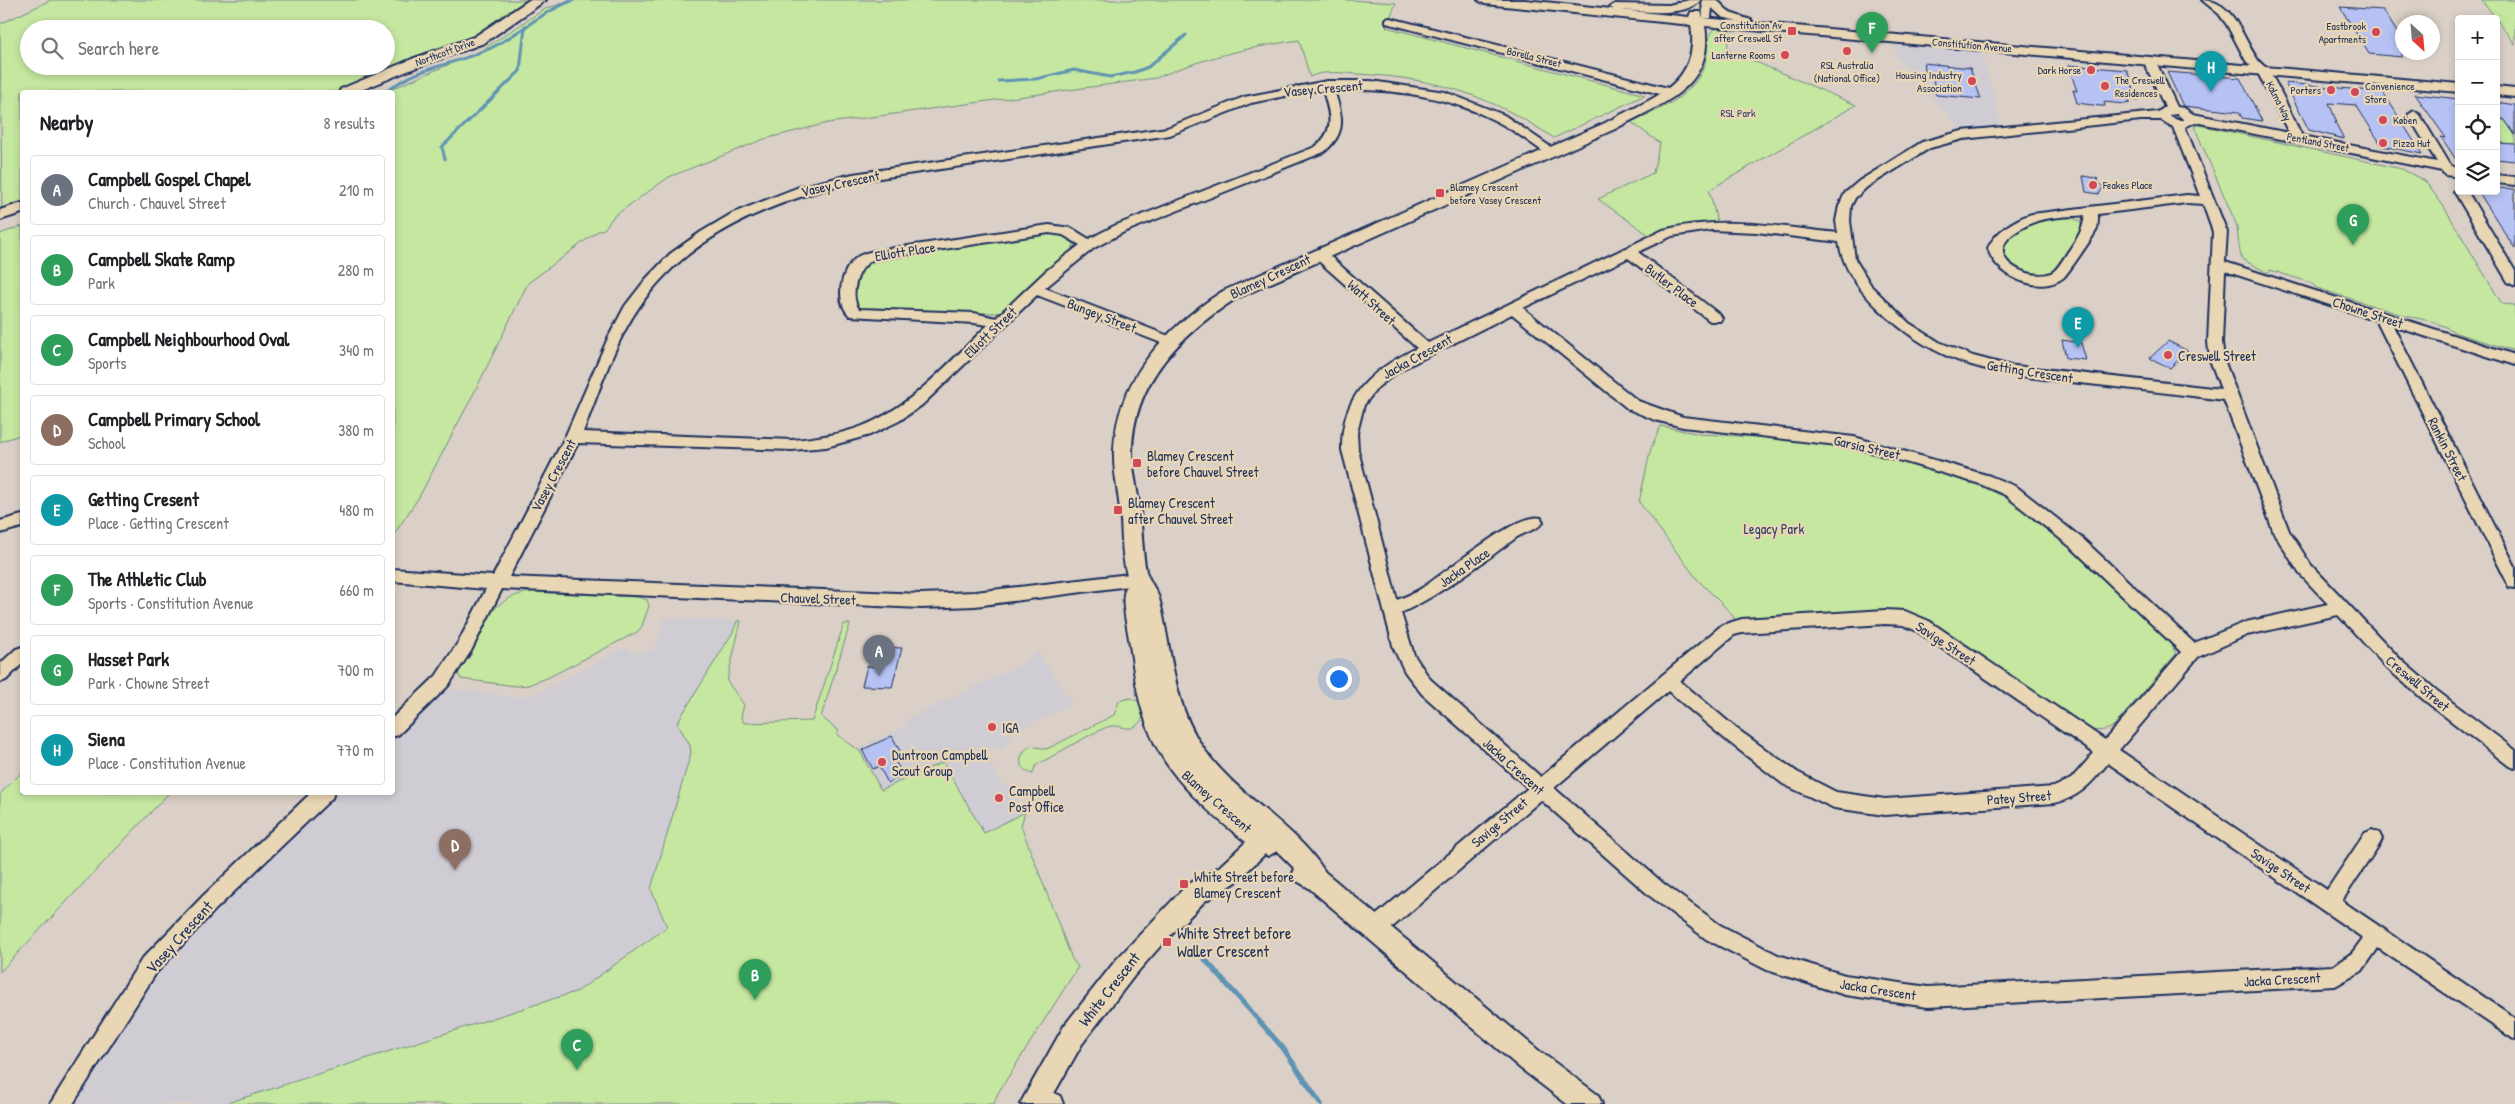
<!DOCTYPE html>
<html lang="en">
<head>
<meta charset="utf-8">
<style>
	body { margin:0; font-family:"Patrick Hand",sans-serif; background:#f6f6f6; color:#202124 }
	.controls { position:absolute; right:15px; top:15px; display:grid; overflow:hidden; border-radius:5px; box-shadow:0 2px 8px #0003 }
	.controls button { width:45px; height:45px; display:grid; place-items:center; padding:0; border:0; border-bottom:1px solid #e0e0e0; background:#fff; color:#202124; font:25px sans-serif }
	.compass { position:absolute; left:2395px; top:15px; width:45px; height:45px; border-radius:50%; background:#fff; box-shadow:0 2px 8px #0003; rotate:154deg }
	.you { position:absolute; left:1338px; top:678px; width:18px; height:18px; margin:-12px; border:4px solid #fff; border-radius:50%; background:#1a73e8; box-shadow:0 0 0 8px #1a73e833 }
	.badge { display:grid; place-items:center; width:32px; height:32px; border-radius:50%; background:#0f766e; color:#fff; font-size:16px; font-weight:700 }
	.pin { position:absolute; translate:-50% -41px; filter:drop-shadow(0 1px 2px #0008) }
	.pin::after { content:''; position:absolute; top:26px; width:18px; height:15px; background:inherit; clip-path:polygon(0 0,100% 0,50% 100%) }
	.list { margin:0; padding:0; list-style:none }
	h2 { display:flex; justify-content:space-between; align-items:center; height:65px; margin:0; padding:0 20px; font-size:21px }
	h2 small { font-size:16px; font-weight:400; color:#757577 }
	.list li { display:grid; grid-template-columns:32px 1fr auto; gap:15px; align-items:center; box-sizing:border-box; height:70px; margin:0 10px 10px; padding:0 10px; border:1px solid #e0e0e0; border-radius:5px }
	.list b { display:block; font-size:19px; white-space:nowrap }
	.list p { margin:0; font-size:16px; white-space:nowrap; color:#757577 }
	.list em { font-size:16px; font-style:normal; color:#757577 }
	.icon { flex:none; width:28px; height:28px; fill:none; stroke:currentColor; stroke-width:2; stroke-linecap:round; stroke-linejoin:round }
	.map { position:relative; flex:none; width:2515px; height:1104px; overflow:hidden }
	.search { position:absolute; background:#fff; box-shadow:0 2px 8px #0003; left:20px; top:20px; width:375px; height:55px; display:flex; align-items:center; gap:12px; box-sizing:border-box; padding:0 18px; border-radius:28px; color:#757577; font-size:19px }
	.panel { position:absolute; background:#fff; box-shadow:0 2px 8px #0003; left:20px; top:90px; width:375px; height:705px; border-radius:5px }
	.map>svg:first-child { display:block }
	.built { fill:#cfccd4 }
	.green { fill:#c5e7a0; stroke:#708b7f; fill-rule:evenodd }
	.lines { fill:none; stroke-linecap:round; stroke-linejoin:round }
	.stream-far1 { stroke:#5e93b3; stroke-width:3 }
	.stream { stroke:#5e93b3; stroke-width:5 }
	.building { fill:#b6c2f3; stroke:#1b2f5e }
	.minor-casing { stroke:#1b2f5e; stroke-width:4 }
	.tertiary-casing { stroke:#1b2f5e; stroke-width:4 }
	.minor { fill:#e9d6b4; fill-rule:evenodd }
	.tertiary { fill:#e9d6b4; fill-rule:evenodd }
	.poi-dot { fill:#d1495b; stroke:#e9d6b4; stroke-width:2 }
	.labels { text-anchor:middle; dominant-baseline:central; stroke-width:4.5; stroke-linejoin:round; paint-order:stroke }
	.far-poi-label { font-size:11px; fill:#1b2f5e; stroke:#e9d6b4; text-anchor:end }
	.far-street-label { font-size:11px; fill:#1b2f5e; stroke:#e9d6b4 }
	.far-park-label { font-size:11px; fill:#2c4165; stroke:#e9d6b4 }
	.street-label { font-size:14px; fill:#1b2f5e; stroke:#e9d6b4 }
	.poi-label { font-size:14px; fill:#1b2f5e; stroke:#e9d6b4; text-anchor:start }
	.park-label { font-size:14px; fill:#2c4165; stroke:#e9d6b4 }
	.near-poi-label { font-size:16px; fill:#1b2f5e; stroke:#e9d6b4; text-anchor:start }
	.near-street-label { font-size:16px; fill:#1b2f5e; stroke:#e9d6b4 }
</style>
</head>
<body>
<div class="map">
<svg width="2515" height="1104" viewBox="0 0 2515 1104">
	<rect width="100%" height="100%" fill="#dad0c7"/>
	<filter id="ink" filterUnits="userSpaceOnUse"><feTurbulence type="fractalNoise" baseFrequency=".02" numOctaves="2"/><feDisplacementMap in="SourceGraphic" scale="10" xChannelSelector="R" yChannelSelector="G"/><feConvolveMatrix kernelMatrix="1 2 1 2 8 2 1 2 1" color-interpolation-filters="sRGB"/></filter>
	<g filter="url(#ink)">
		<path class="built" d="M1893,40L1980,48L2002,127L1962,131L1897,57Z
			M661,618L737,621L733,632L677,723L690,745L691,753L651,889L667,927L578,991L224,1104H71L137,994L183,938L335,793L392,792L393,737L439,693L452,689L517,697L533,695L620,650L627,648L631,652L653,651L661,630Z
			M1038,652L1072,704L1011,734L1004,750L987,747L985,754L1002,784L1024,788L1020,803L1027,804L1025,812L984,834L943,762L881,790L857,749L908,725L905,720L1024,663Z"/>
		<path class="green" d="M51,0H534L484,33L407,63L341,92H22V205L2,211L0,24ZM29,29H386V66H29Z
			M573,0H1349L1396,3L1386,27L1645,95L1554,138C1489,95 1437,78 1358,74C1344,73 1322,70 1310,77L1299,40C1246,48 1206,57 1156,78L828,123L764,139L669,177L614,216L604,229L598,231L528,283L475,391L419,497L393,536L392,92H385L482,50L545,9Z
			M2482,0H2515V44Z
			M1727,25L1728,50L1856,105L1709,190L1717,222L1681,226L1649,235L1598,199L1653,173L1660,143L1631,122C1658,110 1688,99 1702,71C1712,52 1701,27 1727,25Z
			M2496,119L2515,122V144L2496,143Z
			M2199,125L2402,169L2425,181L2444,207L2502,304L2515,305V351L2456,333C2441,322 2422,319 2405,316L2317,288L2309,282L2270,270L2268,273L2242,259C2240,256 2237,231 2237,226L2194,126Z
			M2069,217L2080,221L2082,229L2050,275C2026,276 2017,273 2002,254V243C2025,227 2041,216 2069,217Z
			M22,226V434L0,442V234Z
			M1057,232L1070,238L1074,242L1073,248L1008,307L997,313L863,311L858,309L852,298L859,270L870,260Z
			M1661,426L1699,434L1794,439L1853,447L1997,489L2039,517L2170,642L2176,654L2114,726C2106,731 2100,731 2090,730L1922,621H1736L1731,613L1697,579L1639,502L1651,448Z
			M533,592L638,597L647,600L649,606L642,626L637,632L547,678L528,685L516,686L461,679L457,671C477,636 488,595 533,592Z
			M737,621H741L727,681L744,705L741,717L744,723L812,721L844,624H850L821,717L839,731L836,734L860,751L881,790L943,762L984,833L1025,812L1021,826L1072,959L1078,967L998,1093L994,1104H224L578,991L667,927L651,889L691,753L690,745L677,723L733,632Z
			M1130,698L1142,703L1144,716C1132,736 1126,725 1111,726C1101,727 1048,759 1035,766L1033,774C1017,770 1017,755 1030,746L1047,749L1114,715L1119,701Z
			M22,772V792L169,793L0,972V794Z"/>
		<g class="lines">
			<path class="stream-far1" d="M998,81L1036,79L1074,70L1110,77L1135,72L1148,67L1186,35
				M386,92C417,66 456,65 491,48C520,33 543,11 574,0
				M445,159L442,147L520,71L525,26"/>
			<path class="stream" d="M1195,948L1283,1048L1321,1104"/>
		</g>
		<path class="building" d="M2340,7L2383,10L2402,40V57L2369,54Z
			M1924,63L1970,68L1981,99L1936,95L1932,74H1926Z
			M2068,65L2127,70L2138,101L2129,100L2130,103L2125,104L2104,102L2105,106H2100L2077,103L2073,90L2077,91Z
			M2167,72L2240,78L2262,121L2242,118L2239,112L2183,106Z
			M2285,83L2383,92L2422,154L2382,146L2356,105L2329,103L2337,123L2335,122L2344,139L2309,130Z
			M2415,94L2459,99V164L2441,137L2446,138Z
			M2496,102L2515,105V135L2504,119H2496Z
			M2496,143L2515,144V161L2496,159Z
			M2083,176L2097,178L2099,184L2104,186L2099,194L2086,192Z
			M2496,188L2515,189V249L2478,191H2496Z
			M2062,340L2081,343L2086,360L2066,358Z
			M2168,341L2188,351L2170,368L2150,358Z
			M883,647L902,648L892,687L862,686L867,666L878,667Z
			M892,736L902,755L894,759L903,775L888,783L879,766L873,769L862,750Z"/>
		<g class="lines">
			<g class="minor-casing">
				<path id="minor" d="M1689,0H1701C1684,19 1639,10 1615,10L1610,7L1615,4L1669,5Z
					M1702,0H1717L1730,13L1751,20L1745,23L1722,17L1712,8L1711,18H1703Z
					M2202,0C2233,0 2241,35 2256,57C2259,63 2265,66 2269,71C2282,92 2291,115 2302,136L2437,162L2408,115L2414,111L2420,115L2451,166L2459,169V177L2445,175L2442,171L2195,122L2185,127L2227,232L2225,262L2515,355V365L2393,326L2515,566V588L2509,587L2507,582L2376,320L2225,271L2222,342L2224,360L2289,531L2311,565L2400,659L2436,690L2515,750V768L2509,766L2424,700L2388,669L2338,615L2247,635L2198,657L2119,750L2327,890L2365,833L2372,830L2379,833L2382,839L2379,845L2342,901L2515,1018V1040L2378,948L2362,971L2335,986L1928,1007L1845,995L1767,970L1706,939L1650,896L1541,800L1382,936L1375,938L1368,936L1365,929L1368,922L1528,788L1422,694L1405,672L1394,649L1342,450C1341,396 1370,371 1417,348L1314,257L1312,254L1314,251H1324L1428,343L1663,230C1722,215 1779,227 1838,233L1836,221L1839,206L1845,193L1859,181L1922,142L1962,131L2158,112L2165,107L2143,60L2149,57L2155,60L2177,107L2184,108L2193,114L2289,133L2258,73L2246,61L2227,25L2219,14ZM2177,114L2183,119L2184,120H2177L2169,115ZM2141,120H2161L2173,127L2200,196L2187,195L2032,214C2015,219 1995,232 1988,248C1994,275 2040,297 2064,277C2068,273 2095,234 2097,229C2098,224 2098,218 2098,214L2187,203L2203,204L2213,232L2208,342L2210,360L2221,389L2007,365L1973,356L1939,342L1909,323L1872,287L1855,259L1850,221L1851,206L1855,198L1867,187L1930,148L1963,139ZM2085,215C2083,230 2078,237 2070,249C2065,256 2060,266 2054,271C2036,286 1963,254 2032,223C2047,216 2069,217 2085,215ZM1711,230L1756,232L1839,242C1843,269 1859,290 1878,308C1941,371 2005,375 2089,384C2134,389 2179,394 2224,400L2274,533L2299,573L2328,604L2246,622L2194,643L2084,540L2017,487L1990,476L1854,437L1683,417L1638,401L1523,308L1628,258L1710,321H1720L1722,318L1720,315L1638,252L1672,236ZM1512,314L1628,409L1655,420L1683,427L1854,447L1980,484L2005,495L2072,548L2181,652L2105,740L1929,621L1905,611L1885,610L1742,619L1722,625L1541,777L1430,679L1414,655L1401,613C1443,593 1479,565 1517,537C1525,532 1538,530 1543,522L1541,518C1518,511 1444,574 1422,588C1415,593 1406,596 1397,600L1358,450L1357,433L1364,405L1378,387L1402,369ZM1885,624L1903,625L1917,631L2094,753L2071,779L2054,787L1885,799L1836,792L1797,772L1737,729L1680,681L1734,635L1742,633ZM1668,691L1725,739L1783,784L1834,808L1885,815L2054,803C2080,798 2092,782 2108,763L2363,938L2352,953L2333,966L1928,987L1845,975L1778,955L1720,925L1664,884L1554,788Z
					M1390,18L1676,90L1678,93L1672,97L1386,23V19Z
					M1327,81H1371L1445,92L1504,115L1558,152L1556,155H1548C1531,143 1514,130 1496,121C1446,95 1389,88 1334,90C1342,116 1348,132 1324,152L1124,232L1094,248L1045,288L1174,338L1176,341L1174,344H1164L1037,295L922,405L899,421L870,435L826,447L792,450L578,443L509,577L921,594L975,592L1138,573L1144,574L1146,579L1144,584L975,606L921,608L502,589L471,651L448,686L398,735L392,737V718L436,676L459,641L486,589L392,581V569L493,576L566,435L608,338L625,306L646,279L670,254L701,232L733,213L799,187L853,174L1167,128L1244,97ZM1323,90C1329,113 1337,129 1315,147L1114,226L1089,239L1071,228L1049,225L875,251C869,252 861,254 856,258C840,271 835,302 850,316L974,323L988,325C949,362 911,408 860,427C838,435 815,438 792,440L583,432C599,392 614,343 639,307C688,235 771,202 853,182L1170,135L1251,103L1310,91ZM1049,233L1063,235L1080,245L1046,271L996,318L974,313L859,309C849,295 857,268 872,260Z
					M2496,175L2515,177V185L2496,183Z
					M2459,187V191H2467L2515,271V286L2508,282L2454,191Z
					M22,515V527L0,533V521Z
					M22,647V664L6,680L0,682V664L16,649Z
					M312,792H334L332,798L217,908L156,973L73,1104H50L142,959L203,896Z
					M1037,1085L1060,1096L1063,1104H1029L1026,1096L1029,1088Z"/>
			</g>
			<g class="tertiary-casing">
				<path id="tertiary" d="M529,0H546L484,43L422,65L357,92H339L341,89L412,59L474,37Z
					M1478,0H1525L1689,17L1691,12H1701L1703,18L2459,84V92L1705,26C1715,89 1659,104 1615,129L1235,299C1180,335 1133,382 1132,451C1132,471 1138,491 1140,511C1142,531 1142,551 1146,571C1149,581 1156,589 1159,598C1172,649 1172,701 1202,746C1235,796 1293,822 1325,872L1538,1050L1598,1095L1602,1104H1567L1520,1068L1309,888L1297,881L1293,873L1295,869L1277,851L1268,856L1265,854L1235,883L1205,901L1163,943L1134,976L1082,1044L1048,1104H1020L1064,1026L1116,960L1187,885L1219,867L1246,842C1202,807 1160,771 1144,716C1135,689 1133,661 1128,633C1126,619 1118,592 1130,582C1120,560 1123,533 1120,510C1118,490 1113,470 1114,450C1117,378 1166,328 1223,291L1605,123C1648,99 1701,87 1691,25L1485,4Z
					M2496,87L2515,89V97L2496,95Z
					M22,203V213L0,220V210Z"/>
			</g>
			<use href="#minor" class="minor"/>
			<use href="#tertiary" class="tertiary"/>
		</g>
	</g>
	<g class="poi-dot">
		<rect x="1787" y="26" width="10" height="10" rx="2.5"/>
		<circle cx="2376" cy="32" r="5"/>
		<circle cx="1847" cy="51" r="5"/>
		<circle cx="1785" cy="55" r="5"/>
		<circle cx="2091" cy="70" r="5"/>
		<circle cx="1972" cy="81" r="5"/>
		<circle cx="2105" cy="86" r="5"/>
		<circle cx="2331" cy="90" r="5"/>
		<circle cx="2355" cy="92" r="5"/>
		<circle cx="2383" cy="120" r="5"/>
		<circle cx="2383" cy="143" r="5"/>
		<circle cx="2093" cy="185" r="5"/>
		<rect x="1435" y="188" width="10" height="10" rx="2.5"/>
		<circle cx="2168" cy="355" r="5"/>
		<rect x="1132" y="458" width="10" height="10" rx="2.5"/>
		<rect x="1113" y="505" width="10" height="10" rx="2.5"/>
		<circle cx="992" cy="727" r="5"/>
		<circle cx="882" cy="762" r="5"/>
		<circle cx="999" cy="798" r="5"/>
		<rect x="1179" y="879" width="10" height="10" rx="2.5"/>
		<rect x="1162" y="937" width="10" height="10" rx="2.5"/>
	</g>
	<g class="labels">
		<g class="far-poi-label">
			<text x="1782" y="25">Constitution Av<tspan x="1782" dy="13">after Creswell St</tspan></text>
			<text x="2366" y="26">Eastbrook<tspan x="2366" dy="13">Apartments</tspan></text>
			<text x="1775" y="55">Lanterne Rooms</text>
			<text x="1847" y="65" text-anchor="middle">RSL Australia<tspan x="1847" dy="13">(National Office)</tspan></text>
			<text x="2081" y="70">Dark Horse</text>
			<text x="1962" y="75">Housing Industry<tspan x="1962" dy="13">Association</tspan></text>
			<text x="2115" y="80" text-anchor="start">The Creswell<tspan x="2115" dy="13">Residences</tspan></text>
			<text x="2365" y="86" text-anchor="start">Convenience<tspan x="2365" dy="13">Store</tspan></text>
			<text x="2321" y="90">Porters</text>
			<text x="2393" y="120" text-anchor="start">Køben</text>
			<text x="2393" y="143" text-anchor="start">Pizza Hut</text>
			<text x="2103" y="185" text-anchor="start">Feakes Place</text>
			<text x="1450" y="187" text-anchor="start">Blamey Crescent<tspan x="1450" dy="13">before Vasey Crescent</tspan></text>
		</g>
		<g class="far-street-label">
			<text transform="translate(1972 45) rotate(5)">Constitution Avenue</text>
			<text transform="translate(445 52) rotate(-20)">Northcott Drive</text>
			<text transform="translate(1534 57) rotate(14)">Borella Street</text>
			<text transform="translate(2279 101) rotate(63)">Kalma Way</text>
			<text transform="translate(2318 142) rotate(11)">Pentland Street</text>
		</g>
		<g class="far-park-label">
			<text x="1738" y="113">RSL Park</text>
		</g>
		<g class="street-label">
			<text transform="translate(1323 88) rotate(-5)">Vasey Crescent</text>
			<text transform="translate(840 183) rotate(-12)">Vasey Crescent</text>
			<text transform="translate(905 251) rotate(-9)">Elliott Place</text>
			<text transform="translate(1270 276) rotate(-25)">Blamey Crescent</text>
			<text transform="translate(1672 285) rotate(37)">Butler Place</text>
			<text transform="translate(1372 302) rotate(42)">Watt Street</text>
			<text transform="translate(2368 312) rotate(18)">Chowne Street</text>
			<text transform="translate(1102 315) rotate(21)">Bungey Street</text>
			<text transform="translate(990 332) rotate(-44)">Elliott Street</text>
			<text transform="translate(1417 356) rotate(-29)">Jacka Crescent</text>
			<text transform="translate(2030 371) rotate(9)">Getting Crescent</text>
			<text transform="translate(1867 447) rotate(13)">Garsia Street</text>
			<text transform="translate(2448 449) rotate(63)">Rankin Street</text>
			<text transform="translate(553 475) rotate(-62)">Vasey Crescent</text>
			<text transform="translate(1464 567) rotate(-35)">Jacka Place</text>
			<text transform="translate(818 598) rotate(2)">Chauvel Street</text>
			<text transform="translate(1946 643) rotate(33)">Savige Street</text>
			<text transform="translate(2418 683) rotate(40)">Creswell Street</text>
			<text transform="translate(1514 766) rotate(42)">Jacka Crescent</text>
			<text transform="translate(2019 797) rotate(-4)">Patey Street</text>
			<text transform="translate(1217 801) rotate(41)">Blamey Crescent</text>
			<text transform="translate(1499 822) rotate(-40)">Savige Street</text>
			<text transform="translate(2281 870) rotate(34)">Savige Street</text>
			<text transform="translate(2282 979) rotate(-3)">Jacka Crescent</text>
			<text transform="translate(1878 989) rotate(9)">Jacka Crescent</text>
		</g>
		<g class="poi-label">
			<text x="2178" y="355">Creswell Street</text>
			<text x="1147" y="455">Blamey Crescent<tspan x="1147" dy="16">before Chauvel Street</tspan></text>
			<text x="1128" y="502">Blamey Crescent<tspan x="1128" dy="16">after Chauvel Street</tspan></text>
			<text x="1002" y="727">IGA</text>
			<text x="892" y="754">Duntroon Campbell<tspan x="892" dy="16">Scout Group</tspan></text>
			<text x="1009" y="790">Campbell<tspan x="1009" dy="16">Post Office</tspan></text>
			<text x="1194" y="876">White Street before<tspan x="1194" dy="16">Blamey Crescent</tspan></text>
		</g>
		<g class="park-label">
			<text x="1774" y="528">Legacy Park</text>
		</g>
		<g class="near-poi-label">
			<text x="1177" y="933">White Street before<tspan x="1177" dy="18">Waller Crescent</tspan></text>
		</g>
		<g class="near-street-label">
			<text transform="translate(179 937) rotate(-48)">Vasey Crescent</text>
			<text transform="translate(1109 989) rotate(-52)">White Crescent</text>
		</g>
	</g>
</svg>
<div class="controls">
<button>+</button>
<button>−</button>
<button><svg class="icon" aria-label="locate" viewBox="0 0 24 24"><circle cx="12" cy="12" r="6"/><path d="M12 2v4M12 18v4M2 12h4M18 12h4"/></svg></button>
<button><svg class="icon" aria-label="layers" viewBox="0 0 24 24"><path d="M12 4l9 5-9 5-9-5zM3 14l9 5 9-5"/></svg></button>
</div>
<svg class="compass" viewBox="-18 -18 36 36"><path d="M0-13l5 13h-10z" fill="#e53935"/><path d="M0 13l5-13h-10z" fill="#757577"/></svg>
<div class="you"></div>
<div class="pin badge" style="left:879px;top:676px;background:#6b7280">A</div>
<div class="pin badge" style="left:755px;top:1000px;background:#2e9e5b">B</div>
<div class="pin badge" style="left:577px;top:1070px;background:#2e9e5b">C</div>
<div class="pin badge" style="left:455px;top:870px;background:#8d6e63">D</div>
<div class="pin badge" style="left:2078px;top:348px;background:#0f9aa8">E</div>
<div class="pin badge" style="left:1872px;top:53px;background:#2e9e5b">F</div>
<div class="pin badge" style="left:2353px;top:245px;background:#2e9e5b">G</div>
<div class="pin badge" style="left:2211px;top:92px;background:#0f9aa8">H</div>
<div class="search"><svg class="icon" aria-label="search" viewBox="0 0 24 24"><circle cx="10" cy="10" r="6"/><path d="M15 15l6 6"/></svg>Search here</div>
<section class="panel">
<h2>Nearby<small>8 results</small></h2>
<ul class="list">
<li><span class="badge" style="background:#6b7280">A</span><div><b>Campbell Gospel Chapel</b><p>Church · Chauvel Street</p></div><em>210 m</em></li>
<li><span class="badge" style="background:#2e9e5b">B</span><div><b>Campbell Skate Ramp</b><p>Park</p></div><em>280 m</em></li>
<li><span class="badge" style="background:#2e9e5b">C</span><div><b>Campbell Neighbourhood Oval</b><p>Sports</p></div><em>340 m</em></li>
<li><span class="badge" style="background:#8d6e63">D</span><div><b>Campbell Primary School</b><p>School</p></div><em>380 m</em></li>
<li><span class="badge" style="background:#0f9aa8">E</span><div><b>Getting Cresent</b><p>Place · Getting Crescent</p></div><em>480 m</em></li>
<li><span class="badge" style="background:#2e9e5b">F</span><div><b>The Athletic Club</b><p>Sports · Constitution Avenue</p></div><em>660 m</em></li>
<li><span class="badge" style="background:#2e9e5b">G</span><div><b>Hasset Park</b><p>Park · Chowne Street</p></div><em>700 m</em></li>
<li><span class="badge" style="background:#0f9aa8">H</span><div><b>Siena</b><p>Place · Constitution Avenue</p></div><em>770 m</em></li>
</ul>
</section>
</div>
</body>
</html>
